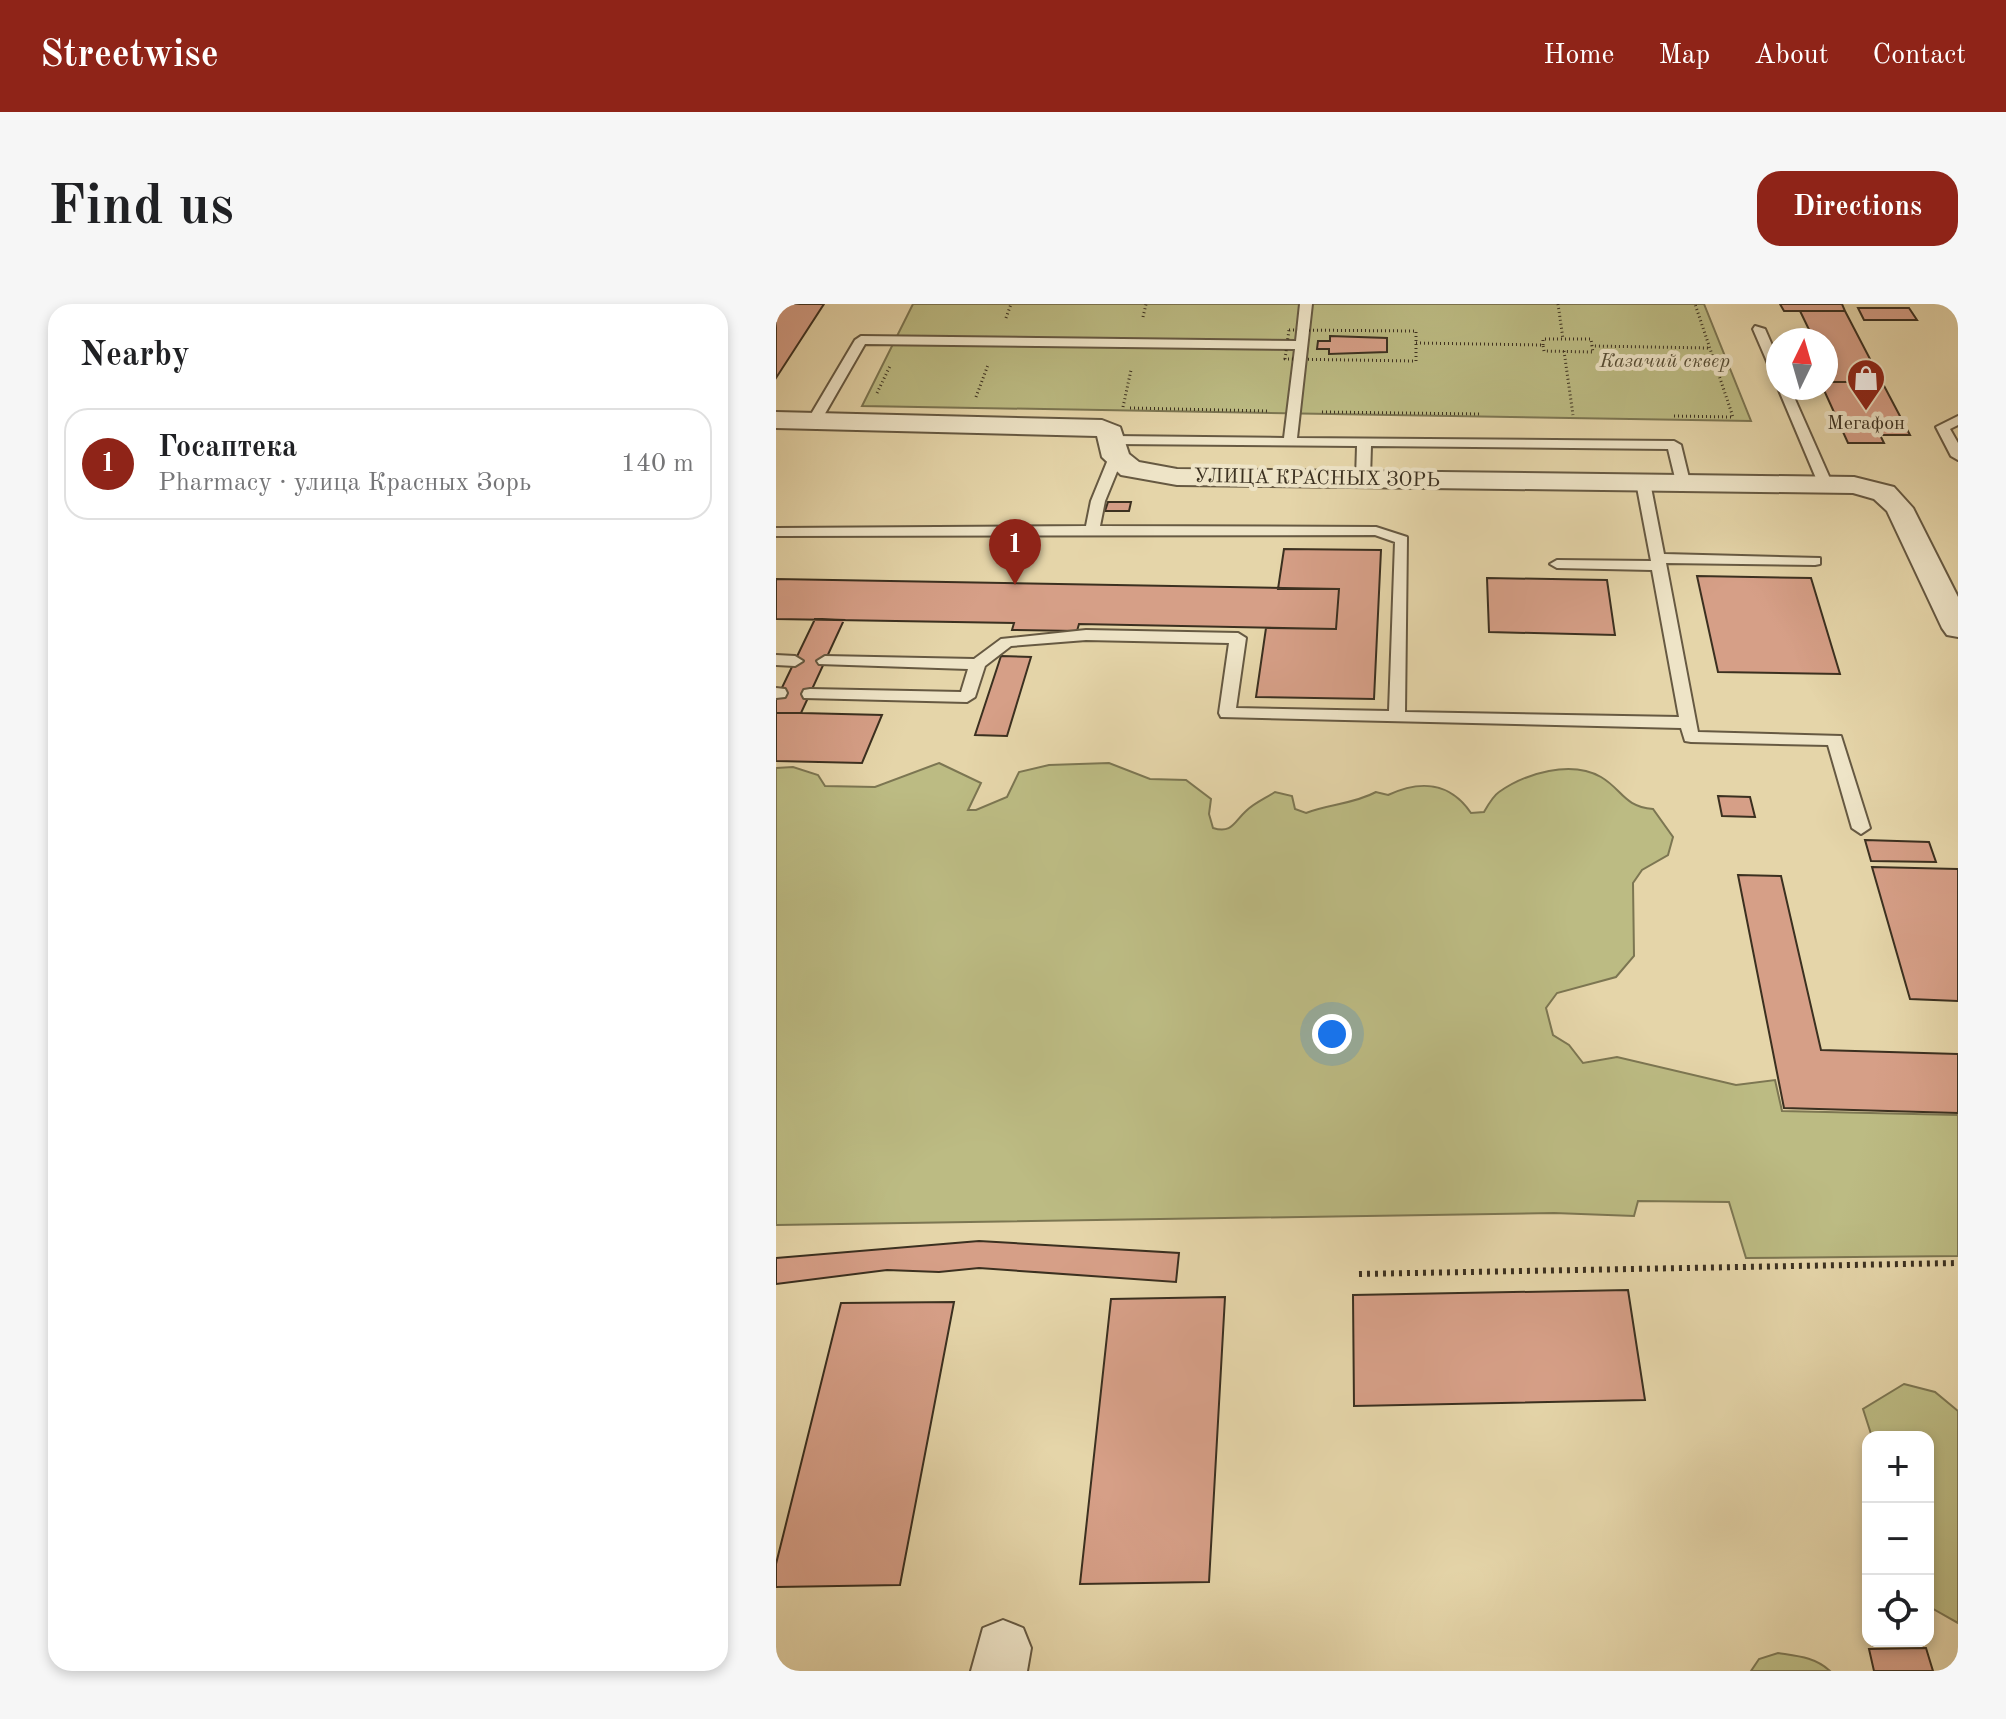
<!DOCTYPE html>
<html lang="en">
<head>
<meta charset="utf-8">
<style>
	body { margin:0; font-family:"Old Standard TT",serif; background:#f6f6f6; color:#202124 }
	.controls { position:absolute; right:24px; bottom:24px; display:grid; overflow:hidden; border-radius:16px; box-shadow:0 4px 12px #0003 }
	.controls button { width:72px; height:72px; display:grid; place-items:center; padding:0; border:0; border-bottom:2px solid #e0e0e0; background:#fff; color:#202124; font:40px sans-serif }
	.compass { position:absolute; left:990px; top:24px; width:72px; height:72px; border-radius:50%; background:#fff; box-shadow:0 4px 12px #0003; rotate:5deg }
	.you { position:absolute; left:556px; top:730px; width:28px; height:28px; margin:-20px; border:6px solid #fff; border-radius:50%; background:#1a73e8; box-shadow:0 0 0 12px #1a73e833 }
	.badge { display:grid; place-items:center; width:52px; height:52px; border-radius:50%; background:#8f2418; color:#fff; font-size:26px; font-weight:700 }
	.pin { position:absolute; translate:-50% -66px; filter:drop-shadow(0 2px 4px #0008) }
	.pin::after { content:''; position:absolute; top:42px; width:28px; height:24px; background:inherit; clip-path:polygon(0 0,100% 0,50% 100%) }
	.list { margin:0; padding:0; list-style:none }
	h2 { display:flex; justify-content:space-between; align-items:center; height:104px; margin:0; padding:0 32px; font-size:34px }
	h2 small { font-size:26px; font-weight:400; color:#757577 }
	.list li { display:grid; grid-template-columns:52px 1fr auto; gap:24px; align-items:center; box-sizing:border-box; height:112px; margin:0 16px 16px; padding:0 16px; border:2px solid #e0e0e0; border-radius:24px }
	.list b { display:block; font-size:30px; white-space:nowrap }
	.list p { margin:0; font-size:26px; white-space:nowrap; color:#757577 }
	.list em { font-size:26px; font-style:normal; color:#757577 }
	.icon { flex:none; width:44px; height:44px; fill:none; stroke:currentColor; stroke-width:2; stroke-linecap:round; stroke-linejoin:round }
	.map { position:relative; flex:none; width:1182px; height:1367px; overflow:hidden; border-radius:24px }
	header { display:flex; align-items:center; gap:48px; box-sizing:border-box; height:112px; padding:0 40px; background:#8f2418; color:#fff }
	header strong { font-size:38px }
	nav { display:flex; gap:44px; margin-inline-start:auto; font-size:28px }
	.intro { display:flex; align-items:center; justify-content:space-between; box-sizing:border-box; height:192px; padding:0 48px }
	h1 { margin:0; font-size:56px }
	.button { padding:20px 36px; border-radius:24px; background:#8f2418; color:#fff; font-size:28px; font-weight:700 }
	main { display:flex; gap:48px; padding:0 48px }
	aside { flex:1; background:#fff; border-radius:24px; box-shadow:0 4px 12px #0003 }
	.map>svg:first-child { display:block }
	.green { fill:#bcbb83; stroke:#7c7652; stroke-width:2 }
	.building { fill:#d69f87; stroke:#3b3020; stroke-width:2 }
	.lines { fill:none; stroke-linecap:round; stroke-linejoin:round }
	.service-casing { stroke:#665942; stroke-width:4 }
	.minor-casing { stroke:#665942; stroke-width:4 }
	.path-far1 { stroke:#3b3020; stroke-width:3; stroke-dasharray:1 3; stroke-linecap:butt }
	.path { stroke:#3b3020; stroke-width:6; stroke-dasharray:3 5; stroke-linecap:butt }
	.service { fill:#eee4c7; fill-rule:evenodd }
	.minor { fill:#eee4c7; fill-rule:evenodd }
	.labels { text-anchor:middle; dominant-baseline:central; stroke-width:8; stroke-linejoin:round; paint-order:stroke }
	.far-park-label { font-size:20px; font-style:italic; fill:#554c34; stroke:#eee4c7 }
	.far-poi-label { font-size:20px; fill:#3b3020; stroke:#eee4c7 }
	.far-street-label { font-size:20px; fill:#3b3020; stroke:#eee4c7 }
</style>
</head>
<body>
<header>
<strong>Streetwise</strong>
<nav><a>Home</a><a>Map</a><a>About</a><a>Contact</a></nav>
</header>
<div class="intro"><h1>Find us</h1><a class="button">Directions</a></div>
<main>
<aside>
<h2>Nearby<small></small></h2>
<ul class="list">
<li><span class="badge">1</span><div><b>Госаптека</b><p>Pharmacy · улица Красных Зорь</p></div><em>140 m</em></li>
</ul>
</aside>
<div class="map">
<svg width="1182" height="1367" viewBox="0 0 1182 1367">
	<rect width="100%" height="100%" fill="#e5d5a9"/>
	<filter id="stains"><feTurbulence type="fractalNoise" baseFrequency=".0025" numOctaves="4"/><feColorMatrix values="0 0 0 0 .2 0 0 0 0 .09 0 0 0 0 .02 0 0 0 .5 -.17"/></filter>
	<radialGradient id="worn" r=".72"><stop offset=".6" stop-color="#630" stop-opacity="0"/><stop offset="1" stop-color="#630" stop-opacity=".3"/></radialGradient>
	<path class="green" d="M137,0H928L975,117L86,102Z
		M163,459L205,479L192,506H200L231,493L243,468L273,461L333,459L374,475L410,476L435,495L433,510L437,524C456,530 458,518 470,507C478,499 490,494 499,488L516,492L519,505L530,509C553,500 578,500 600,488L612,491C644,476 674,478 695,509L708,508C712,501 717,492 723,488C750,469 795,456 825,473C847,486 847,502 877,505L897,533L892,551L866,566L857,579L858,652L840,673L781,689L770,704L777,731L793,741L807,759L841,753L960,781L999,776L1006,807L1182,811V952L970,954L953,898L862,897L858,912L778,909L0,921V464L17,463L42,471L49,482L99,483Z
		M1128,1080L1159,1088L1182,1107V1319L1152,1302V1133H1096L1087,1105Z
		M1002,1349C1021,1352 1039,1353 1054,1367H975L983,1355Z"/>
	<path class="building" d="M0,0H48L0,74Z
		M1004,0H1066L1069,7H1008Z
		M1082,4H1133L1141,16H1088Z
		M1024,7H1069L1106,78H1057L1050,62V36H1038Z
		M554,32L611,34V48L553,50V45H541L542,37H554Z
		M1050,78H1106L1134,131H1104L1108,139H1072L1047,84H1050Z
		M332,198H355L353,207H329Z
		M508,245L605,246L598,395L480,393L490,324L560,325L563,285H502Z
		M921,272L1035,274L1064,370L942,368Z
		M711,274L831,276L839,331L713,328Z
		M0,275L563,285L560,325L303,320L301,327L236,326L238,319L0,315Z
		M39,315L68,316L25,409H0V396Z
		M225,352L255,353L231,432L199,431Z
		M0,409H25L106,411L86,459L0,457Z
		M942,492L974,493L979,513L946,512Z
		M1089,536L1153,538L1160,558L1095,557Z
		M1096,563L1182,565V697L1134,695Z
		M962,571L1005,572L1045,746L1182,750V809L1008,804Z
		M203,937L403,949L400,978L203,964L163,968L111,966L0,980V954Z
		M852,986L869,1096L578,1102L577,991Z
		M449,993L433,1278L304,1280L335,995Z
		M178,998L124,1281L0,1283V1260L65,999Z
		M1150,1344L1157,1367H1098L1093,1345Z"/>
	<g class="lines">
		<g class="service-casing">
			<path id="service" d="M524,0H536L521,134L898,137L905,141L914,178L907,182L900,178L892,145L595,142L594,175L587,179L580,175L581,142L338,140L331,136L338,132L508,134L519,45L89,40L43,120L31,117L79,36L85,32L520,37Z
				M979,22L989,25L1002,55V73L996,69L977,25Z
				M1002,84H1014L1056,179L1054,182L1042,179Z
				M1182,112V121L1174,125L1182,139V156L1175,152L1160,123Z
				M340,149L347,153L329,197L324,222L600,223L631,233L629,408L903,413L876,266L781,264L774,260L781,256L875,257L860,178L862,175L874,178L888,250L1044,254V260L1039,261L890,259L922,428L1065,432L1094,524L1085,530L1076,524L1052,441L915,438L909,437L905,424L445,413L443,409L453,339L310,336L235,342L209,362L199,393L191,398L28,394L26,390L28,386L34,385L185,388L192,365L43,360L41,357L49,352L198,355L225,335L310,326L462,329L470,334L460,404L613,407L619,238L599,231L0,232V224L310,222L315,197L333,153Z
				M0,351L19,352L27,357L19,362L0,361Z
				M0,384L9,385L11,389L9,393L0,394Z"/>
		</g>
		<g class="minor-casing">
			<path id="minor" d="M0,108L326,116L344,123L353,150L363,158L401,165L1078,173L1118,183L1137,204L1182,293V333L1171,331L1166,324L1111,207L1098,195L1077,189L401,181L345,171L326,153L321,132L0,124Z
				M227,1316L247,1324L255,1344L251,1367H195L207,1324Z"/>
		</g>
		<path class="path-far1" d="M782,0L787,35
			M367,13L370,0
			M230,14L235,0
			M513,26L640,27V57L509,55Z
			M640,39L767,41L768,47L817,48L816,42
			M767,41V35H815L816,42L933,44
			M788,47L797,111
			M101,89L114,62
			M200,93L212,61
			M347,103L355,66
			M354,104L492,107
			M546,108L704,110
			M898,112L957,113L919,0"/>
		<path class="path" d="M583,970L1182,959"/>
		<use href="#service" class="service"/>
		<use href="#minor" class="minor"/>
	</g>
	<defs>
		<g id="shop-pin" transform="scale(2)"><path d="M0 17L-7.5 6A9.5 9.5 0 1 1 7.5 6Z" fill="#8f2418" stroke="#eee4c7"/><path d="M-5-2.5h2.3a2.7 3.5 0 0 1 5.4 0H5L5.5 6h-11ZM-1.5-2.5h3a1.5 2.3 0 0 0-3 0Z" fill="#fff"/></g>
	</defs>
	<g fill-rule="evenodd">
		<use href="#shop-pin" x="1090" y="74"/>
	</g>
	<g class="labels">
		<g class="far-park-label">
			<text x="889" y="58">Казачий сквер</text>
		</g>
		<g class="far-poi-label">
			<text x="1090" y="120">Мегафон</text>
		</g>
		<g class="far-street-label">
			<text transform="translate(541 175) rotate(1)">УЛИЦА КРАСНЫХ ЗОРЬ</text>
		</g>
	</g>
	<rect width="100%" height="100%" filter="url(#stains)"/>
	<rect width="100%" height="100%" fill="url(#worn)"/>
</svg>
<div class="controls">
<button>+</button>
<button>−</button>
<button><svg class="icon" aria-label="locate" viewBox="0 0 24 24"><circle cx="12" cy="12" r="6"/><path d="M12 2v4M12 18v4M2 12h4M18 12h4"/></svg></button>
</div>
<svg class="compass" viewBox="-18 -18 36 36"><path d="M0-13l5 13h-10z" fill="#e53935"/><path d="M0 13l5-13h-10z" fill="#757577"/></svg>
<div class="you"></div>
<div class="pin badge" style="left:239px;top:281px">1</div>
</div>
</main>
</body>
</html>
